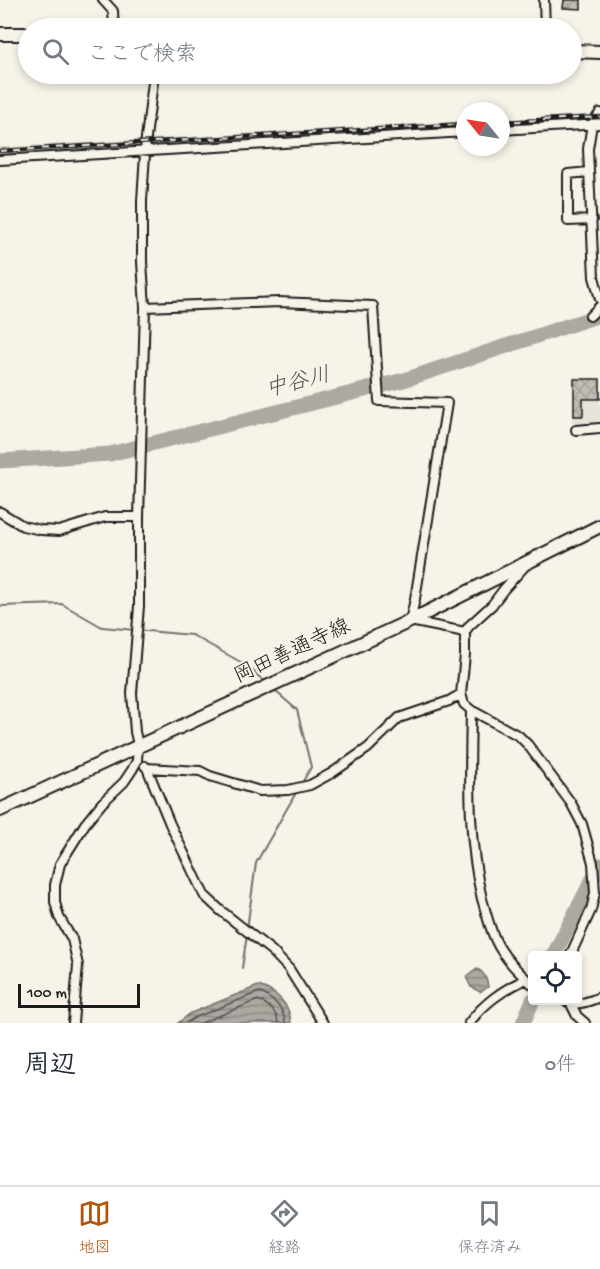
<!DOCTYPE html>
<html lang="ja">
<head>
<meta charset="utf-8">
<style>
	body { margin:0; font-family:"Gochi Hand","Klee One",sans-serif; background:#f6f6f7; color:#1f2937 }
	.controls { position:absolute; right:18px; bottom:18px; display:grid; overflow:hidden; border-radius:6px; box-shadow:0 3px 9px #0003 }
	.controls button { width:54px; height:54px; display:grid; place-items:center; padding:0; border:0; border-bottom:2px solid #e0e1e3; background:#fff; color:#1f2937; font:30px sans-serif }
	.compass { position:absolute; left:456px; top:102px; width:54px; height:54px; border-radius:50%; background:#fff; box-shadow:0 3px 9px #0003; rotate:300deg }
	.scale { position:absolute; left:18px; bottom:15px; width:122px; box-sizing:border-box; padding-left:6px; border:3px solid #1c1c1c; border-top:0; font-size:16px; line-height:21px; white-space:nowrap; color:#1c1c1c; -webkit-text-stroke:4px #f7f3e8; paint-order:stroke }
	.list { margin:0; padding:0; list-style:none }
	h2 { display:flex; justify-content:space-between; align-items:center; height:78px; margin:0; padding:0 24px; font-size:26px }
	h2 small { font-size:20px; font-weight:400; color:#747a83 }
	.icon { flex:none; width:33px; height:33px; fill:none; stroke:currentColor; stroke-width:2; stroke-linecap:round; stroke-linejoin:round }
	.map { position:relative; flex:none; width:600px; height:1023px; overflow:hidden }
	.search { position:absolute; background:#fff; box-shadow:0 3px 9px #0003; left:18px; right:18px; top:18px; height:66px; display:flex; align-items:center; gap:15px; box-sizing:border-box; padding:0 21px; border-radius:33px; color:#747a83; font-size:22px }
	.sheet { height:162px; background:#fff }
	nav { display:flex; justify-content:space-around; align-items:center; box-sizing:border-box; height:84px; border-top:2px solid #e0e1e3; background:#fff; font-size:16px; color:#747a83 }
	nav a { display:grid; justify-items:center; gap:3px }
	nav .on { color:#b45309 }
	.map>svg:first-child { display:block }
	.built { fill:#e6e3d9 }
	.water { fill:url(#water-rules); stroke:#72716c; stroke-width:1.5 }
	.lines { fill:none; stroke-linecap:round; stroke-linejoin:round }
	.shore { stroke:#565452; stroke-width:1.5 }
	.stream { stroke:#72716c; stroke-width:2 }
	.river { stroke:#aca9a2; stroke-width:15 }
	.building { fill:url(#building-cross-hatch); stroke:#1c1c1c; stroke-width:1.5 }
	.minor-casing { stroke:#1c1c1c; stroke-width:12 }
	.primary-casing { stroke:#1c1c1c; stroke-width:16 }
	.trunk-casing { stroke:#1c1c1c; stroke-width:16 }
	.minor { stroke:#f7f3e8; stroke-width:8 }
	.primary { stroke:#f7f3e8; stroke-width:12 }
	.trunk { stroke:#f7f3e8; stroke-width:12 }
	.rail-casing { stroke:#1c1c1c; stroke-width:4.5 }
	.rail { stroke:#f7f3e8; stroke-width:2; stroke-dasharray:7; stroke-linecap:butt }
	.labels { text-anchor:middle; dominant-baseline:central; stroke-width:4.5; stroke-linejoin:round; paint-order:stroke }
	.street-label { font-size:21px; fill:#1c1c1c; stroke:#f7f3e8 }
	.water-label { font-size:22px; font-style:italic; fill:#565452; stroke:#f7f3e8 }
</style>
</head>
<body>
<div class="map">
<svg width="600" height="1023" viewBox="0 0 600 1023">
	<defs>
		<pattern id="water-rules" width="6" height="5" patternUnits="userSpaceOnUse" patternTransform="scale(1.5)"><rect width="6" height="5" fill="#aca9a2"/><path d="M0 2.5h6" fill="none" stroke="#8b8983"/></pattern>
		<pattern id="building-cross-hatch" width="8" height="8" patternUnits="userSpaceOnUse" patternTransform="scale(1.5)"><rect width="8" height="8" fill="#c0beb5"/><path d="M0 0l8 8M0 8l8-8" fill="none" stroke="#a4a39b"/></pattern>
	</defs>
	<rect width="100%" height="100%" fill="#f7f3e8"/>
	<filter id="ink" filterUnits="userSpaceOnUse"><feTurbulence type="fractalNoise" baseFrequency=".0167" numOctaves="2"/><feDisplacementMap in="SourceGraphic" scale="12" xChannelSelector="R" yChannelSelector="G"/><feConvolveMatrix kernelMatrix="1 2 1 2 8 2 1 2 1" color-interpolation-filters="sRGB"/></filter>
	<g filter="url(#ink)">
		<path class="built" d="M600,114V120L501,126V120Z
			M465,121V128L0,156V147Z
			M574,377L600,378V424L580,428L572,422Z"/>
		<path class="water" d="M477,969C483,971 488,980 488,987L480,992L471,987L466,977Z
			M258,986C276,991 290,1004 291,1023H178L191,1013Z"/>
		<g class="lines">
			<path class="shore" d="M186,1023L194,1018L259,992C273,999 284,1007 285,1023
				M201,1023L258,1000C268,1005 277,1011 278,1023"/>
			<path class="stream" d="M0,606L62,604L102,627L192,635L246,665L265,682
				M274,690L297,710L311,767L302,783
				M247,929L256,863L297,791
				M242,968L247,935"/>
			<path class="river" d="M0,461L110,454L404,380L600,315
				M553,956L600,865
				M523,1023L533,1000"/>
		</g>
		<path class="building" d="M564,0H581V9L563,8Z
			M574,379H600V399H583V416H574Z"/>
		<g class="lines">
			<g class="minor-casing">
				<path id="minor" d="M103,0L113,11L114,28
					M544,0L545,28
					M600,113L592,124L588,149L594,277L600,299
					M501,130L600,124
					M0,160L465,132
					M589,172L568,174V221L592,220
					M145,307L279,302L373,306L379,401L447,403L415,599L410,621L465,632
					M590,316L600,306
					M576,430L600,428
					M0,512L23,526L41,530L59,531L105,517H139
					M524,567L504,589L492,605L469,626L465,632V655L461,694L464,704L471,710L519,736L528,745L571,803L582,824L593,863L595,893L591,910L570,956
					M471,710C470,774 467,836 482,899C487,915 490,932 499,947C508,962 519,973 532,984
					M145,766L147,768L170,824L204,895L220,910L272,951L289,969L323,1023
					M147,768L200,771L210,776L260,791L288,790L310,785L332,773L368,748L399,718L449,701L461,694
					M563,1000C576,1007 587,1002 600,997
					M570,1002L577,1016L585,1023
					M73,1023L78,965L72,939L59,917L55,902V885L60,864L85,824L102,803L124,782L132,770L137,761L138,745L135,732L132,693L139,606V517L145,307L142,262V201L146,138L154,74
					M469,1023C485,1002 503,990 526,979"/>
			</g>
			<g class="primary-casing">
				<path id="primary" d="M0,810L410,621L600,526"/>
			</g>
			<g class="trunk-casing">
				<path id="trunk" d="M0,34H28
					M572,51L600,52"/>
			</g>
			<use href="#minor" class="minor"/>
			<use href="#primary" class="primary"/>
			<use href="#trunk" class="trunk"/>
			<g class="rail-casing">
				<path id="rail" d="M501,122L600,117
					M0,151L465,124"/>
			</g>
			<use href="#rail" class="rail"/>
		</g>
	</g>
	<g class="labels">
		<g class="street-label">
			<text transform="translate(293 653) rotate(-25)">岡田善通寺線</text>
		</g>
		<g class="water-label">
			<text transform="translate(298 384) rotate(-14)">中谷川</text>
		</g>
	</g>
</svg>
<div class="controls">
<button><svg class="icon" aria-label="locate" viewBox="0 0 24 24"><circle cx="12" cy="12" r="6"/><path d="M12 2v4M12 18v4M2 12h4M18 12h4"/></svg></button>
</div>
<svg class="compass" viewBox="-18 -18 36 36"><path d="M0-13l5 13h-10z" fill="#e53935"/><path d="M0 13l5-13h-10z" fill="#747a83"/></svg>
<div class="scale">100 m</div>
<div class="search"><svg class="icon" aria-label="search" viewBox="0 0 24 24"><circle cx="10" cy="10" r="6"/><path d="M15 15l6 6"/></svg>ここで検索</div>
</div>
<section class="sheet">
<h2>周辺<small>0件</small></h2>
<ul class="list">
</ul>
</section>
<nav>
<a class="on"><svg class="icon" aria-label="map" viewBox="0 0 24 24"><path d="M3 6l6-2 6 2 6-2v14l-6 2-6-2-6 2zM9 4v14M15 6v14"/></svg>地図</a>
<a><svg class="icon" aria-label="directions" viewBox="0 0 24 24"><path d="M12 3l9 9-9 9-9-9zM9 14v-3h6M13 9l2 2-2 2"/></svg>経路</a>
<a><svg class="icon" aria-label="saved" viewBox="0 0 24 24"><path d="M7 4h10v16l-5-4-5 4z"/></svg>保存済み</a>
</nav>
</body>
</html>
